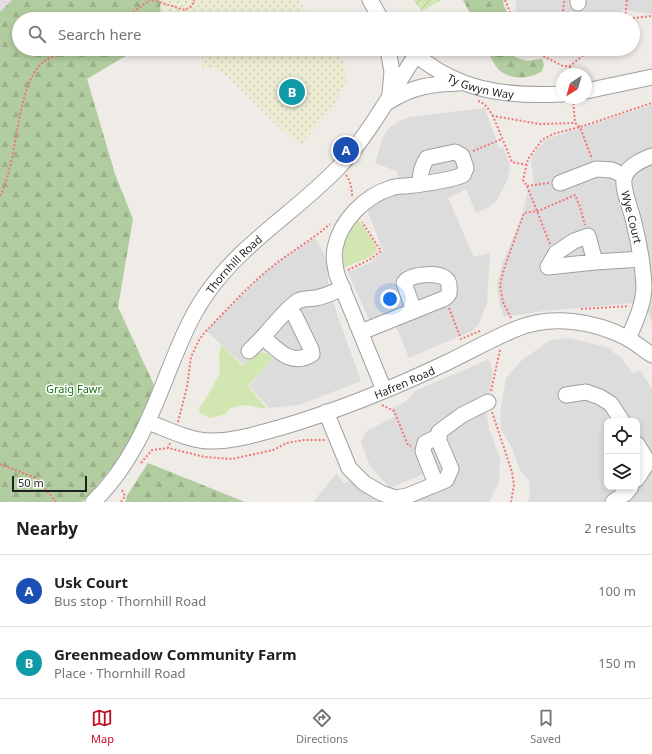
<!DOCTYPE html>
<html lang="en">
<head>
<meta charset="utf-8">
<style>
	body { margin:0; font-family:"Noto Sans",sans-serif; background:#f6f6f6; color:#202124 }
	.controls { position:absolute; right:12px; bottom:12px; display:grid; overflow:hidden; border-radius:8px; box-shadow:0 2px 6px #0003 }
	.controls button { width:36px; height:36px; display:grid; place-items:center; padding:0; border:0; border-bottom:1px solid #e0e0e0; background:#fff; color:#202124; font:20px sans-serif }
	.compass { position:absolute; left:556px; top:68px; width:36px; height:36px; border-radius:50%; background:#fff; box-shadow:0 2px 6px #0003; rotate:217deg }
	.scale { position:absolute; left:12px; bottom:10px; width:75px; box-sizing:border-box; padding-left:4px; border:2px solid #1f1f1f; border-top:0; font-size:11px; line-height:14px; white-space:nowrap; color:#1f1f1f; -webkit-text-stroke:3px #fff; paint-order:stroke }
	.you { position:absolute; left:390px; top:299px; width:14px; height:14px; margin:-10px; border:3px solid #fff; border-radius:50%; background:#1a73e8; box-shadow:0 0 0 6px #1a73e833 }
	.badge { display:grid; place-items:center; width:26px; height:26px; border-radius:50%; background:#c10e23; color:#fff; font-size:13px; font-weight:700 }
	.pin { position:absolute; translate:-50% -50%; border:2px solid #fff; box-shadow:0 1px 4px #0006 }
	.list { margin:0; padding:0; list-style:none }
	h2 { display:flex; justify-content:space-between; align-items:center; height:52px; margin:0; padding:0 16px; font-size:17px }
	h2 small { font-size:13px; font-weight:400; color:#757577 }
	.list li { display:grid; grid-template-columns:26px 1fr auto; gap:12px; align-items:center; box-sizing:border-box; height:72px; padding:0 16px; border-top:1px solid #e0e0e0 }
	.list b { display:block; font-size:15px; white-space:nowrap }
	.list p { margin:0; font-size:13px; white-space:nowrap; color:#757577 }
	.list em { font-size:13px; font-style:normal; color:#757577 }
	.icon { flex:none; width:22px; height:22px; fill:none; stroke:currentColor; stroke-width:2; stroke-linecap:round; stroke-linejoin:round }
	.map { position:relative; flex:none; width:652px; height:502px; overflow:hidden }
	.search { position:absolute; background:#fff; box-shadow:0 2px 6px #0003; left:12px; right:12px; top:12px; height:44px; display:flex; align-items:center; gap:10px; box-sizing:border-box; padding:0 14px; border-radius:22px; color:#757577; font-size:15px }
	.sheet { height:196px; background:#fff }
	nav { display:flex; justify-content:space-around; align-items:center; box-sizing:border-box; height:56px; border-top:1px solid #e0e0e0; background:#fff; font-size:11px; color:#757577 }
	nav a { display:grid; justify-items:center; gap:2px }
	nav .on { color:#c10e23 }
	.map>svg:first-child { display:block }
	.residential { fill:#dddcdd; fill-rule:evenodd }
	.industrial { fill:#e8d9e7 }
	.farmland { fill:url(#farmland-dots) }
	.grass { fill:#d1e6b0 }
	.forest { fill:url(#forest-firs) }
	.garden { fill:url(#garden-furrows) }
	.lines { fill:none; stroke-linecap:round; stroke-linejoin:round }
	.minor-casing { stroke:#a0a0a0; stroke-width:17 }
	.path { stroke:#f07778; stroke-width:2; stroke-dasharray:2 2; stroke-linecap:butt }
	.minor { stroke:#fff; stroke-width:15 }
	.labels { text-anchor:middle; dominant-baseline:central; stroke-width:3; stroke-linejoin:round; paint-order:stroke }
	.street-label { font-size:11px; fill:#1f1f1f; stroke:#fff }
	.park-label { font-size:11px; fill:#177714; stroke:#fff }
</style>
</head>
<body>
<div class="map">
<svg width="652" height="502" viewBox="0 0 652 502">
	<defs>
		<pattern id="farmland-dots" width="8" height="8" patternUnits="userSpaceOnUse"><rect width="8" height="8" fill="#edecd3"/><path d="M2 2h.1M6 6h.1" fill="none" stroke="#cbcab5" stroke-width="1.8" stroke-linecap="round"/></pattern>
		<pattern id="forest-firs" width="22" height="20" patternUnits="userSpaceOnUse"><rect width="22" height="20" fill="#b1cc9e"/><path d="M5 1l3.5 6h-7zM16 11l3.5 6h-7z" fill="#98af88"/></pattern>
		<pattern id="garden-furrows" width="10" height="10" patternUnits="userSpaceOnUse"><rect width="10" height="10" fill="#d1e6b0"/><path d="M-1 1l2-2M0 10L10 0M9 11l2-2" fill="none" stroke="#b3c597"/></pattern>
	</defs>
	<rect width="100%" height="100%" fill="#efebe7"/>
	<path class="residential" d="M516,0H652V14L622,10L621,18L593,13L592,19H515Z
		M652,105V323L647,309L634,303L544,311L504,317L499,302L497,284L502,265L523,213L528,189L534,187L531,158L544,141L555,136Z
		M485,108L499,148L503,147L507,156L510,167L507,181L497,200L491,206L476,213L466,189L448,198L474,257L490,253L487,304L478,325L472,331L409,358L392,316L371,324L348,272L370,263L383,251L363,199L401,182L396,171L375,163L382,140L388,129L399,121L410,117Z
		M315,238L328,262V282L337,314L361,381L299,405L269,408L249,386L274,357L268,352L261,351L254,354L244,365L206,331L267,271L284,258Z
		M569,338L611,348L614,353L620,356L633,374L640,370L652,389V502H528L530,493L529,481L520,470L512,448L501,430L500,414L506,378L521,361L550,340ZM607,421H637V487H607Z
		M489,359L493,373L486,410L489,429L500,458L499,482L489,502H313L336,474L344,483L360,476L397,493L427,481L423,474L390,488L370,466L361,442L367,431L394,417L391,409L405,402L415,391Z"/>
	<path class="industrial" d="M0,0H12L0,12Z"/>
	<path class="farmland" d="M161,0H298L312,19H162Z
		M202,49H334L345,65L347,81L336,102L301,145L283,131L231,80L219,70L211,67L202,69Z"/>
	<path class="grass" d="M356,217L375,243L377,251L368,258L340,269L339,259L344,234Z
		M221,345L243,366C254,355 259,346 273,358L248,386L267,409L244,405L230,408L226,414L210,418L200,413L199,408L208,395L220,373L219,356Z"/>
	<path class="forest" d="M12,0H160L161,19H19V49H137L87,79L115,174L133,219L118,307L154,385L147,410L121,456L89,495L82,502H0V12Z
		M463,0H503L504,6L511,19H473Z
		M486,49H512L515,57L526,61L542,59L544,65L542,71C529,80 509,80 498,69C493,63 490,55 486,49Z
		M148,463L245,502H125L128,494Z"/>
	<path class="garden" d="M413,0H441L422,11Z"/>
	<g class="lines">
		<g class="minor-casing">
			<g id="minor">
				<path d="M370,0L381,19"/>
				<path d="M578,3V0"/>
				<path d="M388,49L392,72L390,93"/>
				<path id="s1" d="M409,49C455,90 502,97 562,94"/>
				<path d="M586,91L652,77"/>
				<path d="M388,102C413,86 431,84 460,83"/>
				<path d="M560,183L596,169L612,170L625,176"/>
				<path d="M595,262L588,236L574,241L556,253L548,267L595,262L641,259"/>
				<path d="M288,309L295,316L311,349L312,354C291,367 278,350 263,337C270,329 290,305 298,301C304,298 310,299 316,298C326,296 334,292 343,288"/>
				<path d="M361,332L443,299C449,296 450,293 449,286C449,283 448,280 445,278C437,272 409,274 404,283L414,311"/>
				<path d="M628,339C635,323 644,304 644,286C643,265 639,243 634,223C632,211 620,186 625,175C630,165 642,160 652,156"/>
				<path d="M249,351L263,337"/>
				<path d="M384,390L337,275C335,266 333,257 335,248C340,221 365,196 391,188C396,186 401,186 406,186C423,184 449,181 463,175L466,168L462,156L455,152L427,158C422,166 419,174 421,184"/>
				<path d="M566,395L586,392L600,397L611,404L622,421"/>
				<path d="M326,412L349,468L364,483L381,493L396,498L407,496L446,480L451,469L439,441V432L462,415L488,402"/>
				<path id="s2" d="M148,422C167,429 188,440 208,441C233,442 256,434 279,428C337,411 394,388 448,362C471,351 493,338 516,329C551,314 595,321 627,338C636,343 644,350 652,355"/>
				<path d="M637,444L648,462L637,479"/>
				<path d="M436,484L423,451L425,443L439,436"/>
				<path id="s3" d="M93,502C129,468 149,421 167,375C178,348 188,321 205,296C240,244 296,212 339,167C370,133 391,93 416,55"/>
				<path d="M613,502L626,493L631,487"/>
			</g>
		</g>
		<path class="path" d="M152,0L185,10L192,6L194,0
			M505,0L513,19
			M625,18L627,0
			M123,19L150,0
			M562,19L564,2H567
			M625,19L652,16
			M529,49L563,66H570L591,49
			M570,66V74
			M573,99L575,123
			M478,101C485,103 489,110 493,116
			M473,151L502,139
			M527,165L512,162L493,116L540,124L575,123L580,127L592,159
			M346,175C351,182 352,189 352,197
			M527,186L549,183
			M0,196C19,160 15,88 42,63C49,57 65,52 73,49
			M550,244L527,186L523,180L528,159L542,140L553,134L580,127L652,103
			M348,270L369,260L381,251L362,222
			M449,308L461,339L482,330
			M581,309L629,306
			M511,318L503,302L500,285L504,269L524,213L538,211L575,195L580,207L585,225
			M491,391L500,350
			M382,405L394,411L408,445L411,446
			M492,412L512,472L514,485L511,502
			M178,422L187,387L191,357L199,340L204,333C225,312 245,289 268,270C288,253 311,241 330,224
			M170,443L168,448L205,457L232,459L273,450L287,443L304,440H325
			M141,463L152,450L168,448
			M0,464L36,478L56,502
			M121,502L125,496L122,490"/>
		<use href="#minor" class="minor"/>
	</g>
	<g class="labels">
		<g class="street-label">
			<text stroke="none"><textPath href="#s1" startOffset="82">Ty Gwyn Way</textPath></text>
			<text transform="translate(632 217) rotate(76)">Wye Court</text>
			<text stroke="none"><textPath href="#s3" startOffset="279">Thornhill Road</textPath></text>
			<text stroke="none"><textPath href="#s2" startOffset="269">Hafren Road</textPath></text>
		</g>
		<g class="park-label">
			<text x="74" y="388">Graig Fawr</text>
		</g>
	</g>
</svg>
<div class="controls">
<button><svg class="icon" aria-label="locate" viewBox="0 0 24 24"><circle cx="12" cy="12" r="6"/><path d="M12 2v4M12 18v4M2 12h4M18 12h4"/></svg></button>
<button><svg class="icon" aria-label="layers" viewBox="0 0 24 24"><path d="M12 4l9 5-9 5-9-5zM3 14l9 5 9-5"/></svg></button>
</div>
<svg class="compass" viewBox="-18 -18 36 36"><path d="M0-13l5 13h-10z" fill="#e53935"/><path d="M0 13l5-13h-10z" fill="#757577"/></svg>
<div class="scale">50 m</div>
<div class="you"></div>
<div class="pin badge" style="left:346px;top:150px;background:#1a4fb4">A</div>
<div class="pin badge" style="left:292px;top:92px;background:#0f9aa8">B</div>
<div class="search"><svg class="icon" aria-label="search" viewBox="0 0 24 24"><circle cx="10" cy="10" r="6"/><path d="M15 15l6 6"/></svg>Search here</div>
</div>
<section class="sheet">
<h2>Nearby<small>2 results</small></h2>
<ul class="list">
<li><span class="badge" style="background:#1a4fb4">A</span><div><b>Usk Court</b><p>Bus stop · Thornhill Road</p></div><em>100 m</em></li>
<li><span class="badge" style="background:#0f9aa8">B</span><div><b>Greenmeadow Community Farm</b><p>Place · Thornhill Road</p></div><em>150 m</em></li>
</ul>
</section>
<nav>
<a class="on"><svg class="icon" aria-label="map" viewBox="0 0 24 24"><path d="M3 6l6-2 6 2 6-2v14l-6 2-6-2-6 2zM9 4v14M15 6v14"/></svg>Map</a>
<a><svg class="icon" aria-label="directions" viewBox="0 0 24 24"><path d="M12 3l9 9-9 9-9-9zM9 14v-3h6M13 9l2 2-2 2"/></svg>Directions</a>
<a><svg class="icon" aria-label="saved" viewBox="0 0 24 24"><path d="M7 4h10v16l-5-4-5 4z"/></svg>Saved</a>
</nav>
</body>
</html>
